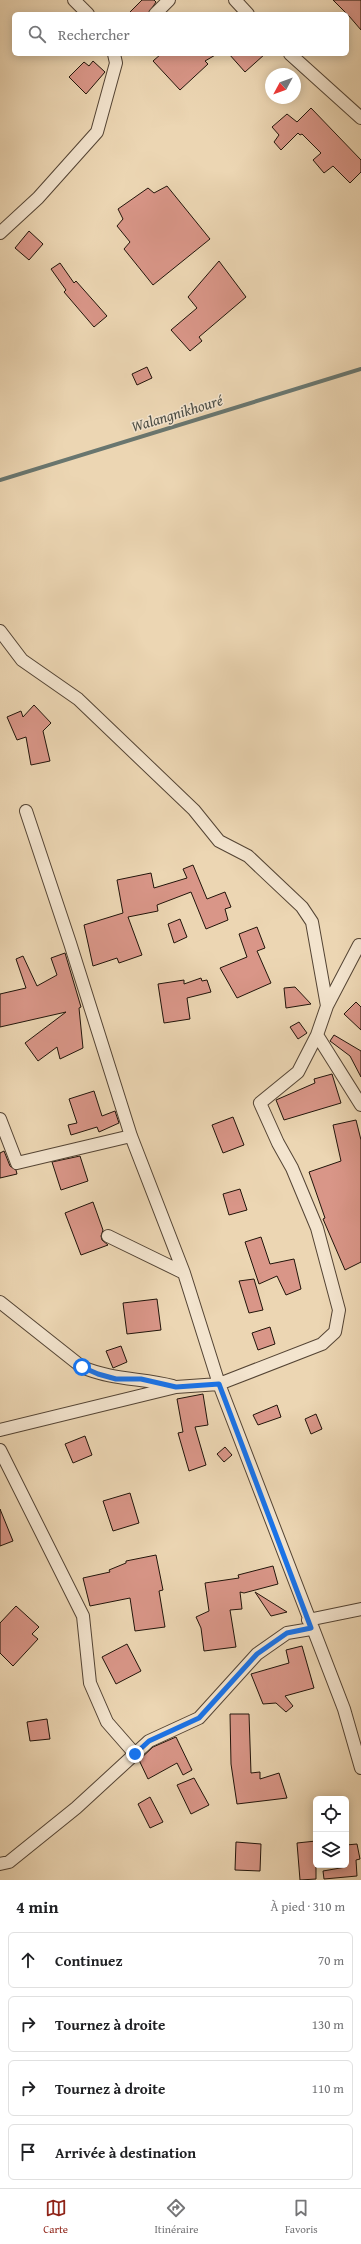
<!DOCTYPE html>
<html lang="fr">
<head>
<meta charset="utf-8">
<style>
	body { margin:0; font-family:"Gentium Book Plus",serif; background:#f6f6f6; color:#202124 }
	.controls { position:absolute; right:12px; bottom:12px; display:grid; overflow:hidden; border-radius:6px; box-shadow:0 2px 10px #0003 }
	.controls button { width:36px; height:36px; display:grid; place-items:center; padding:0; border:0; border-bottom:1px solid #e0e0e0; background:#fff; color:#202124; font:20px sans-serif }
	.compass { position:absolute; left:265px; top:68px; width:36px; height:36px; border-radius:50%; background:#fff; box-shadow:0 2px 10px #0003; rotate:229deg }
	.stop { position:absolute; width:12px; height:12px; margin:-9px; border:3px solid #1a73e8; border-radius:50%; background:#fff }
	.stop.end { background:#1a73e8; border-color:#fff; box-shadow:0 1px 4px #0008 }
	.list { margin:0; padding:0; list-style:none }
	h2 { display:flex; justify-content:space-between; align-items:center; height:52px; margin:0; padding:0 16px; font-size:17px }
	h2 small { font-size:13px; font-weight:400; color:#757577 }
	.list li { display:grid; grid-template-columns:26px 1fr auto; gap:12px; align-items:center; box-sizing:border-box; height:56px; margin:0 8px 8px; padding:0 8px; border:1px solid #e0e0e0; border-radius:6px }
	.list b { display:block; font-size:15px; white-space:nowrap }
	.list em { font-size:13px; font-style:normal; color:#757577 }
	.icon { flex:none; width:22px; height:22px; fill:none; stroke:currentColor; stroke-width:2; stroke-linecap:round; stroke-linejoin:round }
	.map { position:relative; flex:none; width:361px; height:1880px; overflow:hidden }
	.search { position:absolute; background:#fff; box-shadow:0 2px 10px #0003; left:12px; right:12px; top:12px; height:44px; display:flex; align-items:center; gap:10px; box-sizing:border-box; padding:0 14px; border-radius:6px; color:#757577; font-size:15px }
	.sheet { height:308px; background:#fff }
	nav { display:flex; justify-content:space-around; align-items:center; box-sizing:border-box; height:56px; border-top:1px solid #e0e0e0; background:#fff; font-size:11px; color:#757577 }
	nav a { display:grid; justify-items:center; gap:2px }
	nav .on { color:#8f2418 }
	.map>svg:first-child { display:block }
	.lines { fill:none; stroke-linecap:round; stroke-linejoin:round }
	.stream { stroke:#69766f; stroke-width:4 }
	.building { fill:#d99688; stroke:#21140a }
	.minor-casing { stroke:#544434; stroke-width:14 }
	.minor { stroke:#f3e4ce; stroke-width:12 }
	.route { stroke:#1a73e8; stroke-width:5 }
	.labels { text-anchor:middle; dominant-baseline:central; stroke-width:3; stroke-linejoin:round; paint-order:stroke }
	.water-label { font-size:15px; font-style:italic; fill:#4b4d45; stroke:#f3e4ce }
</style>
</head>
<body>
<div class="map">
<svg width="361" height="1880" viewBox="0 0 361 1880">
	<rect width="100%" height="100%" fill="#ecd6b3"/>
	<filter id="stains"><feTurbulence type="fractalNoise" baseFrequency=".005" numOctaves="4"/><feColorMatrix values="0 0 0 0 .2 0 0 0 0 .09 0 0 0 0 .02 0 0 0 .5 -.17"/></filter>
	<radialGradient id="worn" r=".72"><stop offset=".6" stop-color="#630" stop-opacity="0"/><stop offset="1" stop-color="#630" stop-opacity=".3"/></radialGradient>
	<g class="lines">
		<path class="stream" d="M0,480L361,369"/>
	</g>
	<path class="building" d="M142,0H154L156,2L148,14H128Z
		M333,0H361V30L349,16Z
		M161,54H217L205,61L208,64L180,90L153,61Z
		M229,54H265L245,72Z
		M93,61L105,72L86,94L69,77L84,62L89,66Z
		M311,108L361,160V172L350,183L333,166L324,173L313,160L321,153L302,134L300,135L298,133L281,150L274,142L279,135L272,127L287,114L297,122Z
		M167,186L210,239L153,285L124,249L130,242L117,226L123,219L118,209L148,188L154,193Z
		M29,231L43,244L29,260L15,248Z
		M219,261L246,297L199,337L202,341L190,351L171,330L197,308L188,297Z
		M60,263L74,283L76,281L107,316L94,327L64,292L66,290L51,269Z
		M147,367L152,378L137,385L132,374Z
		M34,705L51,723L43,731L50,761L31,765L26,737L17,740L7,717L21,711L23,717Z
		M193,865L207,899L225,892L231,907L225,909L228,920L206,929L191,892L157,905L158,911L128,917L142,955L119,963L117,958L93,966L84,925L123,913L117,880L151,873L154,888L187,878L183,869Z
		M180,919L187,937L174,943L168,924Z
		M257,927L265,948L257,951L271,983L237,998L220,968L247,957L239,934Z
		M65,953L81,1007L79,1008L83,1048L60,1059L57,1047L38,1061L25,1043L66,1012L0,1027V994L26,988L16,959L23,956L37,986L57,975L51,958Z
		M201,978L202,981L207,980L211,992L187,998L190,1019L164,1023L158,984L184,980V984Z
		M295,987L311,1004L286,1008L284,988Z
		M356,1002L361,1007V1030L344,1014Z
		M299,1022L307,1033L298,1039L290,1027Z
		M334,1035L361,1051V1077L350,1056L330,1041Z
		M332,1074L341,1103L284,1120L276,1100L315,1083L314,1079Z
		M94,1091L102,1116L115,1111L119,1123L99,1132L97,1127L71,1135L68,1125L77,1123L69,1099Z
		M233,1117L244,1145L223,1153L212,1125Z
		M356,1120L361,1140V1262L345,1270L323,1219L325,1218L309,1172L341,1161L333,1125Z
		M4,1151L10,1166L16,1170L17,1174L0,1178V1153Z
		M80,1156L88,1181L61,1190L52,1162Z
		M240,1189L247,1210L229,1215L223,1194Z
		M93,1202L103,1230L101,1236L102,1240L108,1245L81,1255L65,1213Z
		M261,1237L270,1264L294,1259L301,1289L286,1295L277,1276L259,1284L245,1242Z
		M254,1279L263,1310L249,1313L239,1281Z
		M157,1299L161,1330L127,1334L123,1303Z
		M270,1327L275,1344L258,1350L252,1333Z
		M121,1346L127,1362L113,1368L106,1351Z
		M203,1394L208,1425L195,1427L206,1465L189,1471L178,1433L183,1432L177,1399Z
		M277,1405L281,1417L258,1425L253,1415Z
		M316,1414L322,1429L311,1434L305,1419Z
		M85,1436L92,1455L73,1463L65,1444Z
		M225,1447L232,1455L224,1462L217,1454Z
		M130,1493L139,1523L113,1531L103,1501Z
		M0,1509L13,1541L0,1546Z
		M156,1555L163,1590L159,1591L165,1627L135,1631L130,1598L90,1606L83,1578L110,1572L109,1570L126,1563V1561Z
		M273,1566L278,1584L244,1593L240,1592L242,1609L230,1610L236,1647L204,1651L201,1628L196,1617L209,1611L205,1583L239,1578L238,1575Z
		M255,1592L287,1612L271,1616Z
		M16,1606L39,1627L32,1634L38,1639L13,1666L0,1653V1623Z
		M127,1644L141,1671L116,1684L102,1657Z
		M302,1646L314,1688L285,1696L293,1706L286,1712L276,1703L263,1704L251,1674L289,1663L286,1650Z
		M230,1714H249L251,1773L260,1772V1779L279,1773L287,1798L237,1804L231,1764Z
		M47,1719L50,1739L30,1741L27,1722Z
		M176,1737L192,1770L183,1775L177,1763L148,1779L139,1760L153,1747Z
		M194,1778L209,1805L191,1814L177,1785Z
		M150,1797L163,1822L150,1828L138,1804Z
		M316,1841V1879L300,1880L297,1843Z
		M236,1842L261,1844L260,1871L235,1870Z
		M357,1844L360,1859L356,1860L357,1876L324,1879L323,1871L346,1867V1845Z"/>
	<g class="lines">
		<g class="minor-casing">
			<path id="minor" d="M74,0L88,14
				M235,0L248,14
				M155,14L169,0
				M290,54L361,118
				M0,233L38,198L97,132L116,63L114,54
				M0,631L22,660L78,699L194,810L219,841L248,856L302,907L312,922L327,1006L317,1035L298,1072L260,1103L278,1143L292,1168L317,1228L339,1310L335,1332L322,1344L219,1384L176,1387L0,1430
				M26,811L70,943L131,1136L184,1273L219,1384L344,1709L361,1768
				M327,1006L359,945L361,946
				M317,1035L361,1105
				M0,1119L17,1163L131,1136
				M108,1236L184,1273
				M0,1302L82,1367C112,1380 142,1378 173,1386
				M0,1450L83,1616L90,1683L107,1722L135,1754
				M308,1620L361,1609
				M0,1864L9,1862L76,1808L149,1741L199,1718L257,1654L287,1633L311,1629"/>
		</g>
		<use href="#minor" class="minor"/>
	</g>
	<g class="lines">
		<path class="route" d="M82,1367L98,1374L116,1379H141L176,1387L219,1384L311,1628L287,1633L257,1654L199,1718L149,1741L135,1754"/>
	</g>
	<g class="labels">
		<g class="water-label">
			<text transform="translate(177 413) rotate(-17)">Walangnikhouré</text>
		</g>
	</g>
	<rect width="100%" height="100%" filter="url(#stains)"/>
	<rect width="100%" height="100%" fill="url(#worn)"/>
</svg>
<div class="controls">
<button><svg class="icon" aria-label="locate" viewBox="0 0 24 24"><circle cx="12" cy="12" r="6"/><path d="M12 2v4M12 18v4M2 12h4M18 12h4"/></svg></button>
<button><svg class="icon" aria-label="layers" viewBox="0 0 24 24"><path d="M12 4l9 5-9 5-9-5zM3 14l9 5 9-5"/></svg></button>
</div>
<svg class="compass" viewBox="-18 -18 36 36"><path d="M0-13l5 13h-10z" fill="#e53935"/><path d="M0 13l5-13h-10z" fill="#757577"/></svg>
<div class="stop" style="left:82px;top:1367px"></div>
<div class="stop end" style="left:135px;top:1754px"></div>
<div class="search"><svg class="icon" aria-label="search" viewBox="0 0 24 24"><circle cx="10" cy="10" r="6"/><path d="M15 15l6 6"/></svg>Rechercher</div>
</div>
<section class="sheet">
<h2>4 min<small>À pied · 310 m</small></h2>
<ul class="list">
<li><svg class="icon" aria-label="ahead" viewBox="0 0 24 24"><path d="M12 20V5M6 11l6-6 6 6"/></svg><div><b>Continuez</b></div><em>70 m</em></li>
<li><svg class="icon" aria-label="right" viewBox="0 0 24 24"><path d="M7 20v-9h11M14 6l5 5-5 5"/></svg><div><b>Tournez à droite</b></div><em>130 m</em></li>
<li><svg class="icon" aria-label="right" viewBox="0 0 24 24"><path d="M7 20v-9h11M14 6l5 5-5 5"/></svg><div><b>Tournez à droite</b></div><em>110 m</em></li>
<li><svg class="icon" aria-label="arrive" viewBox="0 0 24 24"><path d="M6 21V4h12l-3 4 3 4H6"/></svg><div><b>Arrivée à destination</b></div></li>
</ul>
</section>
<nav>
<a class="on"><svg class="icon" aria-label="map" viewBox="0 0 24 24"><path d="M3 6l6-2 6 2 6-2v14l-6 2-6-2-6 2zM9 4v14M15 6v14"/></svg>Carte</a>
<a><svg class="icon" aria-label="directions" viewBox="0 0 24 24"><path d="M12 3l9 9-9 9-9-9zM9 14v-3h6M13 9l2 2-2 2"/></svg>Itinéraire</a>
<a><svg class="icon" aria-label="saved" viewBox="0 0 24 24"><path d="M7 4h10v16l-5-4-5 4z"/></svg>Favoris</a>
</nav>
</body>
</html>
